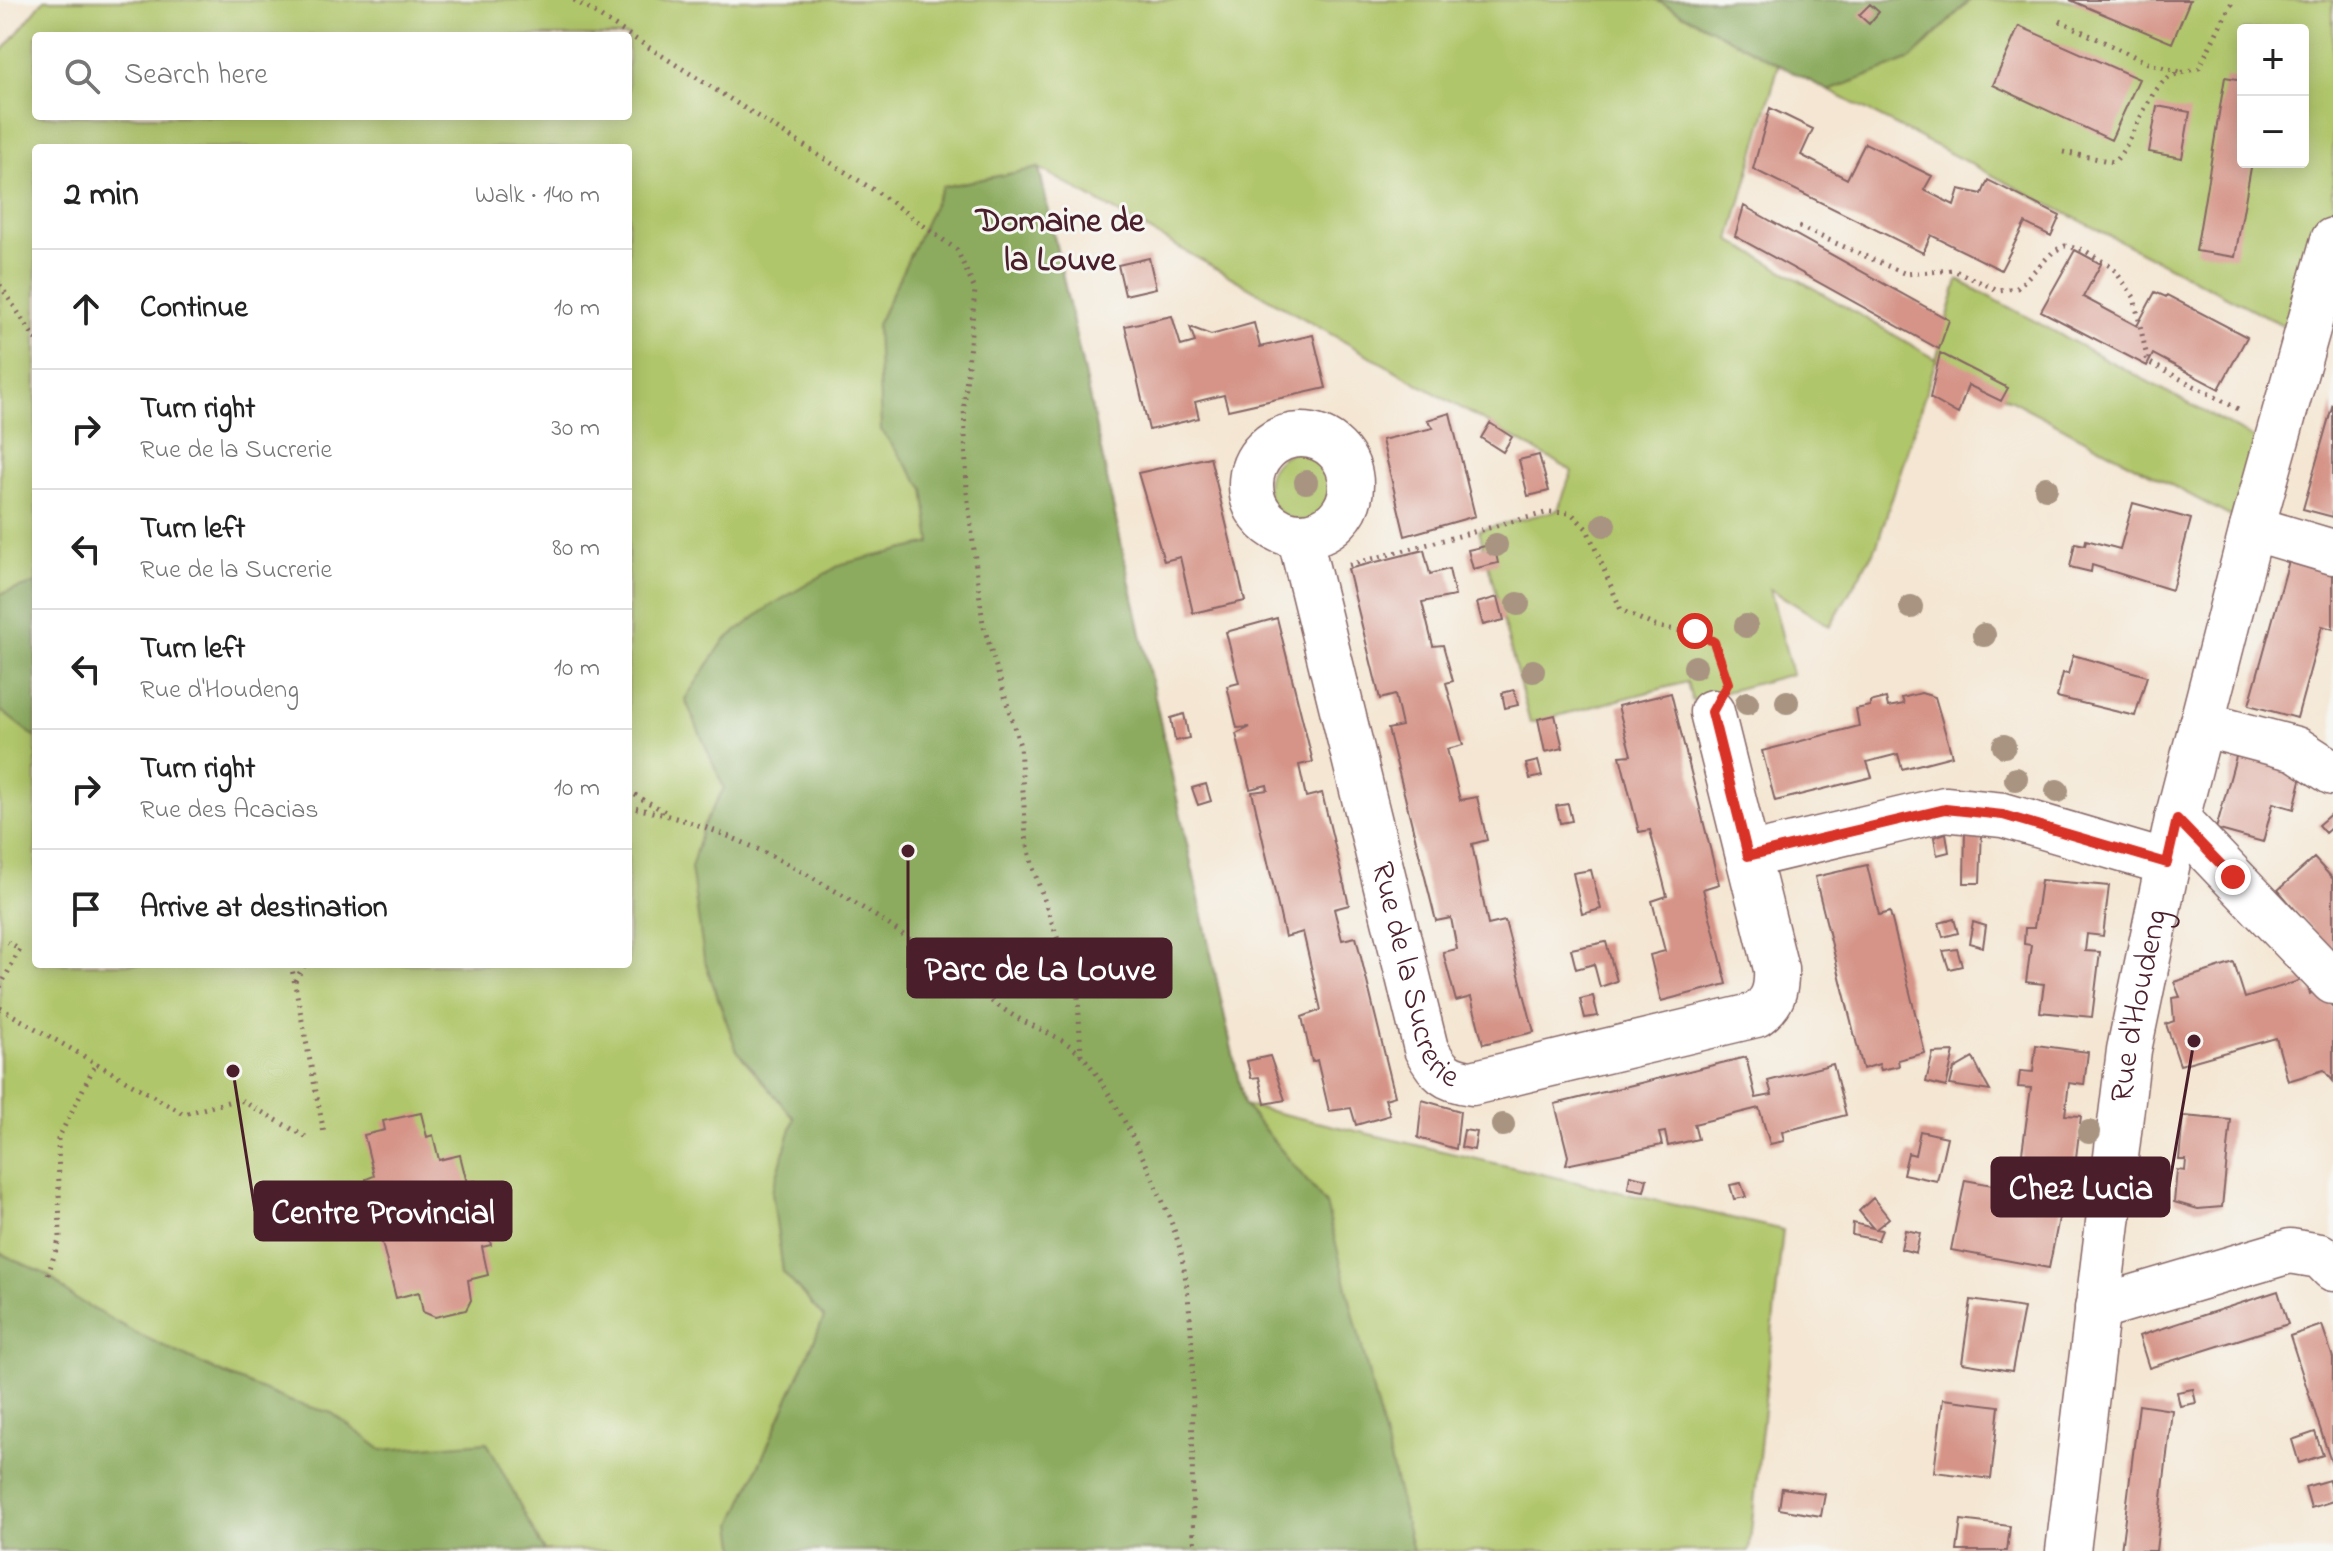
<!DOCTYPE html>
<html lang="en">
<head>
<meta charset="utf-8">
<style>
	body { margin:0; font-family:"Indie Flower",sans-serif; background:#f2f2f2; color:#222 }
	.controls { position:absolute; right:24px; top:24px; display:grid; overflow:hidden; border-radius:8px; box-shadow:0 4px 20px #0003 }
	.controls button { width:72px; height:72px; display:grid; place-items:center; padding:0; border:0; border-bottom:2px solid #e0e0e0; background:#fff; color:#222; font:40px sans-serif }
	.stop { position:absolute; width:24px; height:24px; margin:-18px; border:6px solid #d93025; border-radius:50%; background:#fff }
	.stop.end { background:#d93025; border-color:#fff; box-shadow:0 2px 8px #0008 }
	.list { margin:0; padding:0; list-style:none }
	h2 { display:flex; justify-content:space-between; align-items:center; height:104px; margin:0; padding:0 32px; font-size:34px }
	h2 small { font-size:26px; font-weight:400; color:#767676 }
	.list li { display:grid; grid-template-columns:52px 1fr auto; gap:24px; align-items:center; box-sizing:border-box; height:120px; padding:0 32px; border-top:2px solid #e0e0e0 }
	.list b { display:block; font-size:30px; white-space:nowrap }
	.list p { margin:0; font-size:26px; white-space:nowrap; color:#767676 }
	.list em { font-size:26px; font-style:normal; color:#767676 }
	.icon { flex:none; width:44px; height:44px; fill:none; stroke:currentColor; stroke-width:2; stroke-linecap:round; stroke-linejoin:round }
	.map { position:relative; flex:none; width:2333px; height:1551px; overflow:hidden }
	.search { position:absolute; background:#fff; box-shadow:0 4px 20px #0003; left:32px; top:32px; width:600px; height:88px; display:flex; align-items:center; gap:20px; box-sizing:border-box; padding:0 28px; border-radius:8px; color:#767676; font-size:30px }
	.panel { position:absolute; background:#fff; box-shadow:0 4px 20px #0003; left:32px; top:144px; width:600px; height:824px; border-radius:8px }
	.map>svg:first-child { display:block }
	.green { fill:#b0c66b; stroke:#7d724b; stroke-width:2; fill-rule:evenodd }
	.forest { fill:#8cab5f; stroke:#6b6545; stroke-width:2 }
	.building { fill:#d69488 }
	.lines { fill:none; stroke-linecap:round; stroke-linejoin:round }
	.minor-casing { stroke:#866565; stroke-width:47 }
	.path { stroke:#866565; stroke-width:5; stroke-dasharray:2 6; stroke-linecap:butt }
	.minor { stroke:#fff; stroke-width:44 }
	.tree { fill:#a89481 }
	.route { stroke:#d93025; stroke-width:10 }
	.labels { text-anchor:middle; dominant-baseline:central; stroke-width:6; stroke-linejoin:round; paint-order:stroke }
	.street-label { font-size:32px; fill:#4a1f2b; stroke:#f6f6f2 }
	.neighbourhood-label { font-size:34px; font-weight:bold; fill:#4a1f2b; stroke:#f6f6f2 }
	.leader { fill:none; stroke:#4a1f2b; stroke-width:3 }
	.callout-dot { fill:#4a1f2b; stroke:#f6f6f2; stroke-width:3 }
	.callout { fill:#4a1f2b; stroke:#4a1f2b; stroke-width:3 }
	.callout-label { font-size:34px; text-anchor:middle; font-weight:bold; fill:#fff }
</style>
</head>
<body>
<div class="map">
<svg width="2333" height="1551" viewBox="0 0 2333 1551">
	<rect width="100%" height="100%" fill="#f6f6f2"/>
	<filter id="ink" filterUnits="userSpaceOnUse"><feTurbulence type="fractalNoise" baseFrequency=".0125" numOctaves="2"/><feDisplacementMap in="SourceGraphic" scale="16" xChannelSelector="R" yChannelSelector="G"/><feConvolveMatrix kernelMatrix="1 2 1 2 8 2 1 2 1" color-interpolation-filters="sRGB"/></filter>
	<filter id="wash" filterUnits="userSpaceOnUse"><feTurbulence type="fractalNoise" baseFrequency=".006" numOctaves="4" result="noise"/><feDisplacementMap in="SourceGraphic" scale="32" xChannelSelector="R" yChannelSelector="G"/><feGaussianBlur stdDeviation="1.8" result="paint"/><feColorMatrix in="noise" values="0 0 0 0 0 0 0 0 0 0 0 0 0 0 0 0 0 1.4 0 .05"/><feComposite in="paint" operator="in"/></filter>
	<g filter="url(#wash)">
		<rect width="100%" height="100%" fill="#f4e6d2"/>
		<path class="green" d="M44,0H1656L1779,64L1730,240L1936,359L1958,280L2274,449L2252,528L1936,360L1877,545L1830,626L1770,589L1792,674L1692,701L1687,682L1530,723L1479,530L1558,510L1572,471L1039,168L1244,1105L1783,1230L1749,1551H0V54ZM36,36H628V116H36ZM36,148H628V964H36Z
			M1970,0H2333V240L2306,337L1829,91L1911,59ZM2243,30H2303V162H2243Z
			M1267 486a35 35 0 1 1 70 0a35 35 0 1 1-70 0Z"/>
		<path class="forest" d="M1656,0H1970L1911,59L1829,91Z
			M1039,168L1244,1105L1326,1204L1413,1551H737L733,1524L824,1318L783,1272L772,1192L794,1118L737,1051L704,959L691,868L703,826L724,788L685,699L724,641L770,606L842,564L931,543L924,489L881,430L877,325L942,187Z
			M36,583V738L0,710V594Z
			M0,1253L48,1275L74,1298L136,1333L221,1373L292,1402L332,1413L382,1450L487,1442L544,1551H0Z"/>
		<g id="blocks">
			<path class="building" d="M2070,0H2190L2172,43Z
				M1870,4L1879,12L1869,24L1859,15Z
				M2019,26L2139,79L2111,140L1993,85Z
				M2225,77L2243,80V162H2252L2235,257L2196,251Z
				M2157,106L2190,112L2182,158L2149,152Z
				M1770,108L1813,129L1801,155L1847,179L1865,143L1932,176L1924,190L1954,205L1959,189L1982,194L1988,180L2060,216L2051,236L2025,223L2001,270L1931,235L1923,253L1753,169Z
				M1744,206L1949,320L1939,349L1735,236Z
				M2075,250L2101,264L2083,297L2137,326L2155,292L2166,297L2167,295L2247,337L2219,389L2153,354L2147,366L2041,311Z
				M1149,258L1156,288L1125,295L1118,265Z
				M1172,316L1181,346L1195,342L1190,327L1211,335L1254,323L1260,347L1313,335L1326,388L1228,410L1224,395L1211,398L1195,402L1199,418L1149,430L1125,326Z
				M1940,353L2008,388L2001,401L1968,385L1958,414L1930,398Z
				M2333,403V517L2303,509Z
				M1450,413L1475,516L1405,536L1382,440L1433,428L1427,420Z
				M1490,423L1512,437L1503,452L1481,438Z
				M1539,455L1549,491L1528,496L1519,460Z
				M1210,457L1245,601L1193,613L1180,557L1164,561L1138,473Z
				M2133,503L2191,519L2172,590L2092,565L2091,572L2070,567L2075,543L2085,545L2086,540L2120,549Z
				M1494,544L1498,563L1473,569L1468,550Z
				M1424,550L1430,574L1449,569L1455,596L1422,602L1433,646L1443,645L1453,681L1446,683L1463,745L1447,749L1460,800L1477,797L1487,840L1472,844L1488,925L1505,921L1534,1032L1483,1044L1471,997L1456,1001L1443,952L1457,949L1451,918L1436,921L1388,729L1402,726L1395,695L1380,699L1348,569Z
				M2290,557L2333,570V629L2322,626L2297,718L2249,705Z
				M1498,597L1504,620L1483,625L1477,603Z
				M1277,618L1313,762L1299,765L1306,797L1322,793L1349,905L1334,909L1342,940L1356,937L1395,1096L1385,1099L1390,1115L1356,1125L1351,1108L1329,1111L1317,1060L1312,1062L1302,1017L1321,1010L1303,932L1285,937L1252,792L1268,790L1267,785L1250,789L1236,734L1250,727L1237,728L1227,686L1239,683L1226,632Z
				M2073,655L2147,676L2135,716L2057,697L2063,673L2068,674Z
				M1514,690L1518,705L1505,708L1502,693Z
				M1671,693L1719,884L1703,889L1727,984L1661,1001L1650,955L1665,951L1652,901L1667,896L1650,830L1639,832L1620,756L1631,755L1618,706Z
				M1921,693L1935,697L1952,756L1902,769L1898,754L1867,762L1872,777L1775,801L1762,751L1859,726L1856,709L1870,706V702L1886,698L1888,707L1904,704L1902,698Z
				M1184,714L1189,738L1175,741L1171,718Z
				M1555,715L1563,748L1545,752L1538,719Z
				M2237,753L2303,772L2294,809L2273,803L2263,842L2216,829Z
				M1538,761L1542,776L1530,779L1526,764Z
				M1206,784L1211,801L1198,805L1192,788Z
				M1568,804L1572,821L1560,823L1556,806Z
				M2333,812V826L2325,833L2318,825Z
				M1965,828L1982,829L1980,883H1964Z
				M1946,833L1949,852L1937,855L1934,837Z
				M2314,858L2333,879V954L2278,890Z
				M1867,865L1879,915L1890,912L1925,1053L1898,1060L1899,1066L1881,1070L1879,1064L1863,1069L1815,877Z
				M1591,870L1601,909L1582,914L1573,873Z
				M2041,880L2109,886L2103,936L2087,934L2085,951L2100,952L2092,1017L2040,1012L2044,984L2026,982L2031,945L2024,944L2025,928H2034Z
				M1954,919L1958,933L1943,937L1939,923Z
				M1973,922L1986,926L1983,947L1969,943Z
				M1606,942L1617,981L1600,987L1594,964L1576,969L1571,949Z
				M1957,949L1962,966L1949,969L1943,951Z
				M2234,963L2245,998L2305,979L2310,994L2317,989L2333,1007V1081L2324,1070L2288,1081L2276,1038L2180,1065L2166,1024L2174,1021L2172,998L2180,997L2174,982Z
				M1593,996L1598,1016L1585,1018L1580,999Z
				M2036,1045L2088,1052L2084,1085L2069,1083L2065,1115L2081,1116L2075,1166L2021,1160L2031,1088L2018,1087L2020,1071L2033,1072Z
				M1954,1052L1946,1087L1926,1082L1933,1053Z
				M1270,1056L1285,1100L1265,1104L1259,1077L1251,1078L1247,1061Z
				M1746,1057L1756,1098L1772,1095L1768,1081L1833,1064L1846,1115L1782,1132L1784,1141L1770,1144L1759,1108L1694,1124L1698,1139L1668,1146L1665,1132L1659,1133L1662,1145L1566,1165L1568,1156L1555,1104Z
				M1973,1058L1985,1082L1990,1091L1950,1085L1954,1069Z
				M1422,1100L1460,1111L1456,1149L1418,1138Z
				M421,1113L427,1137L433,1135L439,1160L460,1155L467,1183L475,1181L491,1245L482,1247L488,1275L468,1280L471,1300L466,1310L435,1317L423,1312L419,1292L396,1298L366,1179L374,1176L364,1135L385,1130L383,1121Z
				M2183,1116L2231,1120L2222,1207L2198,1209L2174,1202L2177,1170L2185,1171L2186,1160H2179Z
				M1464,1130L1477,1132L1474,1150L1461,1147Z
				M1920,1131L1947,1137L1937,1181L1903,1174L1908,1153L1915,1155Z
				M1630,1175L1647,1179L1644,1191L1628,1188Z
				M1965,1180L2063,1198L2049,1268L1951,1250Z
				M1741,1183L1746,1197L1734,1199L1730,1185Z
				M1873,1198L1889,1218L1876,1229L1882,1230L1878,1240L1852,1235L1853,1223L1873,1228L1859,1211Z
				M1905,1230L1920,1233L1916,1253L1901,1249Z
				M2278,1291L2288,1324L2149,1368L2139,1336Z
				M1971,1300L2024,1308L2012,1371L1962,1363Z
				M2322,1325L2333,1358L2332,1465L2290,1336Z
				M2193,1389L2196,1403L2180,1406L2177,1392Z
				M1943,1399L1999,1406L1991,1479L1934,1472Z
				M2139,1405L2172,1410L2156,1551H2121Z
				M2315,1432L2323,1455L2299,1463L2292,1440Z
				M2329,1480L2333,1501L2311,1508L2305,1487Z
				M1782,1488L1825,1494L1821,1516L1779,1509Z
				M1961,1520L2010,1526L2007,1551H1957Z"/>
		</g>
	</g>
	<g filter="url(#ink)">
		<use href="#blocks" fill-opacity="0" stroke="#866565" stroke-width="2"/>
		<g class="lines">
			<g class="minor-casing">
				<g id="minor">
					<circle cx="1301" cy="485" r="50"/>
					<path d="M2252,528L2333,552"/>
					<path id="s1" d="M1299,535L1426,1049C1438,1072 1446,1080 1472,1083L1756,1015C1773,1003 1777,990 1776,969L1712,712"/>
					<path d="M2201,724L2296,749L2333,773"/>
					<path d="M2177,819L2333,982"/>
					<path d="M1748,856L1945,809L2003,815L2167,863"/>
					<path d="M2097,1308L2290,1251L2320,1256L2333,1269"/>
					<path id="s2" d="M2068,1551L2129,1050L2177,819L2252,528L2333,240"/>
				</g>
			</g>
			<path class="path" d="M574,0L880,194L957,250L975,290L964,407L967,493L983,624L1020,746L1026,837L1033,868L1078,997L1081,1055
				M2060,21L2150,64L2184,73
				M2063,152L2114,162C2135,141 2146,91 2169,77C2177,73 2190,71 2199,68L2233,0
				M1799,227L1906,274L1953,270L1998,290L2017,288L2054,251L2065,246L2084,250L2113,268L2134,297L2148,362L2242,411
				M0,285L36,340
				M1349,565L1549,512L1571,513L1587,529L1621,610L1655,626L1706,636L1714,642L1725,673
				M628,791L669,814
				M628,807C722,823 807,871 886,923C930,952 969,988 1014,1016C1036,1029 1062,1036 1081,1055C1111,1084 1170,1208 1180,1249C1202,1346 1187,1452 1195,1551
				M291,964L324,1133
				M295,981L305,964
				M0,987L20,949L8,942
				M0,1008L184,1114L239,1099L306,1137
				M48,1275L60,1237L58,1139L96,1063"/>
			<use href="#minor" class="minor"/>
		</g>
		<g class="tree">
			<circle cx="1306" cy="482" r="12"/>
			<circle cx="2046" cy="488" r="12"/>
			<circle cx="1604" cy="525" r="12"/>
			<circle cx="1496" cy="545" r="12"/>
			<circle cx="1518" cy="604" r="12"/>
			<circle cx="1911" cy="607" r="12"/>
			<circle cx="1746" cy="626" r="12"/>
			<circle cx="1984" cy="635" r="12"/>
			<circle cx="1695" cy="667" r="12"/>
			<circle cx="1533" cy="671" r="12"/>
			<circle cx="1787" cy="702" r="12"/>
			<circle cx="1747" cy="703" r="12"/>
			<circle cx="2004" cy="746" r="12"/>
			<circle cx="2016" cy="779" r="12"/>
			<circle cx="2057" cy="791" r="12"/>
			<circle cx="1503" cy="1125" r="12"/>
			<circle cx="2089" cy="1132" r="12"/>
		</g>
	</g>
	<g class="lines" filter="url(#ink)">
		<path class="route" d="M1695,631L1714,642L1728,683L1712,712L1748,856L1945,809L2003,815L2167,863L2177,819L2233,877"/>
	</g>
	<g class="labels">
		<g class="street-label">
			<text stroke="none"><textPath href="#s1" startOffset="456">Rue de la Sucrerie</textPath></text>
			<text stroke="none"><textPath href="#s2" startOffset="550">Rue d'Houdeng</textPath></text>
		</g>
		<g class="neighbourhood-label">
			<text x="1060" y="223">Domaine de<tspan x="1060" dy="39">la Louve</tspan></text>
		</g>
	</g>
	<path class="leader" d="M908 851L908 968M2194 1041L2169 1187M233 1071L255 1211"/>
	<g class="callout-dot">
		<circle cx="908" cy="851" r="8"/>
		<circle cx="2194" cy="1041" r="8"/>
		<circle cx="233" cy="1071" r="8"/>
	</g>
	<g class="callout">
		<rect x="908" y="939" width="263" height="58" rx="8"/>
		<rect x="1992" y="1158" width="177" height="58" rx="8"/>
		<rect x="255" y="1182" width="256" height="58" rx="8"/>
	</g>
	<g class="callout-label">
		<text x="1040" y="980">Parc de La Louve</text>
		<text x="2081" y="1199">Chez Lucia</text>
		<text x="383" y="1223">Centre Provincial</text>
	</g>
</svg>
<div class="controls">
<button>+</button>
<button>−</button>
</div>
<div class="stop" style="left:1695px;top:631px"></div>
<div class="stop end" style="left:2233px;top:877px"></div>
<div class="search"><svg class="icon" aria-label="search" viewBox="0 0 24 24"><circle cx="10" cy="10" r="6"/><path d="M15 15l6 6"/></svg>Search here</div>
<section class="panel">
<h2>2 min<small>Walk · 140 m</small></h2>
<ul class="list">
<li><svg class="icon" aria-label="ahead" viewBox="0 0 24 24"><path d="M12 20V5M6 11l6-6 6 6"/></svg><div><b>Continue</b></div><em>10 m</em></li>
<li><svg class="icon" aria-label="right" viewBox="0 0 24 24"><path d="M7 20v-9h11M14 6l5 5-5 5"/></svg><div><b>Turn right</b><p>Rue de la Sucrerie</p></div><em>30 m</em></li>
<li><svg class="icon" aria-label="left" viewBox="0 0 24 24"><path d="M17 20v-9H6M10 6l-5 5 5 5"/></svg><div><b>Turn left</b><p>Rue de la Sucrerie</p></div><em>80 m</em></li>
<li><svg class="icon" aria-label="left" viewBox="0 0 24 24"><path d="M17 20v-9H6M10 6l-5 5 5 5"/></svg><div><b>Turn left</b><p>Rue d'Houdeng</p></div><em>10 m</em></li>
<li><svg class="icon" aria-label="right" viewBox="0 0 24 24"><path d="M7 20v-9h11M14 6l5 5-5 5"/></svg><div><b>Turn right</b><p>Rue des Acacias</p></div><em>10 m</em></li>
<li><svg class="icon" aria-label="arrive" viewBox="0 0 24 24"><path d="M6 21V4h12l-3 4 3 4H6"/></svg><div><b>Arrive at destination</b></div></li>
</ul>
</section>
</div>
</body>
</html>
